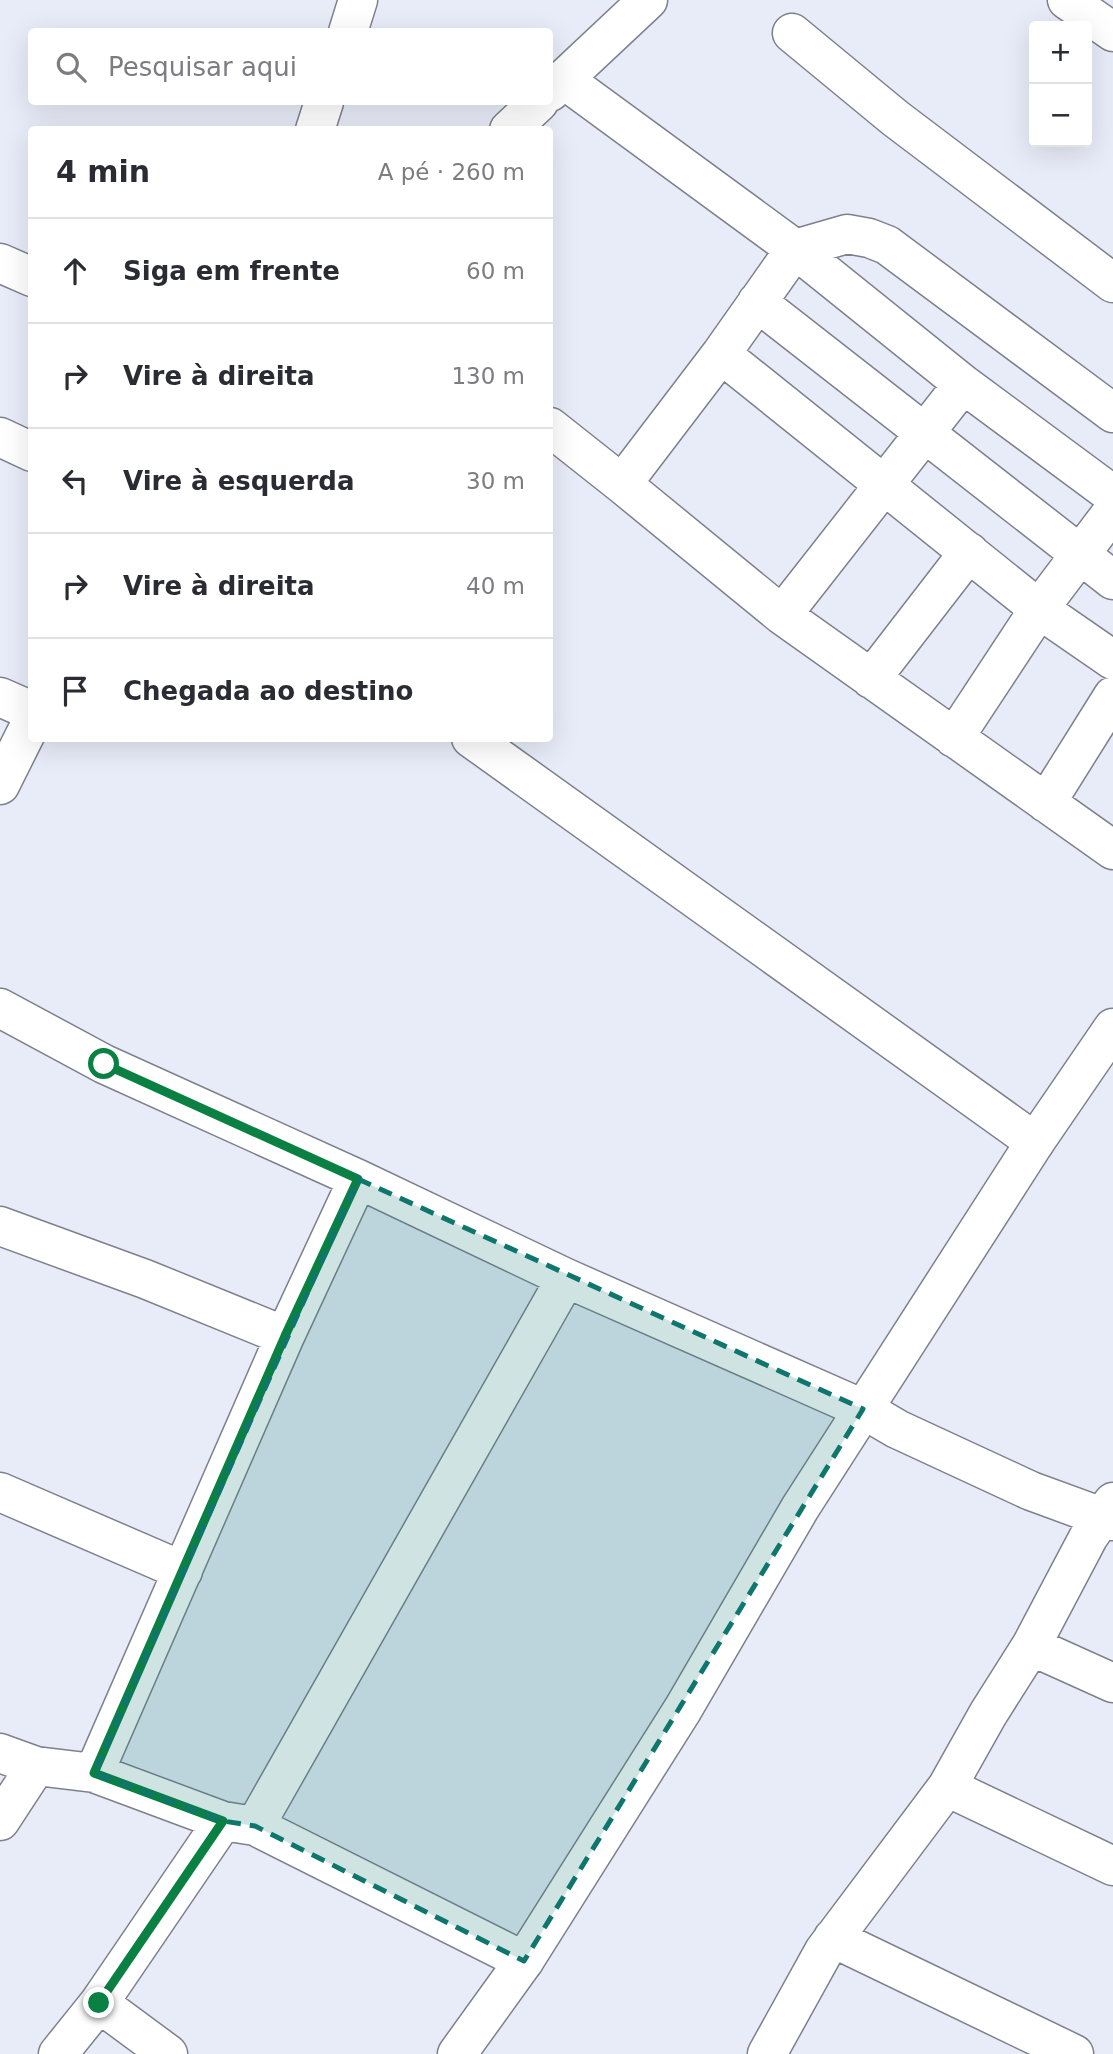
<!DOCTYPE html>
<html lang="pt">
<head>
<meta charset="utf-8">
<style>
	body { margin:0; font-family:"DejaVu Sans",sans-serif; background:#f7f7f7; color:#2b2b33 }
	.controls { position:absolute; right:21px; top:21px; display:grid; overflow:hidden; border-radius:7px; box-shadow:0 7px 28px #0002 }
	.controls button { width:63px; height:63px; display:grid; place-items:center; padding:0; border:0; border-bottom:2px solid #e1e1e2; background:#fff; color:#2b2b33; font:35px sans-serif }
	.stop { position:absolute; width:21px; height:21px; margin:-16px; border:5px solid #0b8043; border-radius:50%; background:#fff }
	.stop.end { background:#0b8043; border-color:#fff; box-shadow:0 2px 7px #0008 }
	.list { margin:0; padding:0; list-style:none }
	h2 { display:flex; justify-content:space-between; align-items:center; height:91px; margin:0; padding:0 28px; font-size:30px }
	h2 small { font-size:23px; font-weight:400; color:#7c7c81 }
	.list li { display:grid; grid-template-columns:46px 1fr auto; gap:21px; align-items:center; box-sizing:border-box; height:105px; padding:0 28px; border-top:2px solid #e1e1e2 }
	.list b { display:block; font-size:26px; white-space:nowrap }
	.list em { font-size:23px; font-style:normal; color:#7c7c81 }
	.icon { flex:none; width:38px; height:38px; fill:none; stroke:currentColor; stroke-width:2; stroke-linecap:round; stroke-linejoin:round }
	.map { position:relative; flex:none; width:1113px; height:2054px; overflow:hidden }
	.search { position:absolute; background:#fff; box-shadow:0 7px 28px #0002; left:28px; top:28px; width:525px; height:77px; display:flex; align-items:center; gap:18px; box-sizing:border-box; padding:0 24px; border-radius:7px; color:#7c7c81; font-size:26px }
	.panel { position:absolute; background:#fff; box-shadow:0 7px 28px #0002; left:28px; top:126px; width:525px; height:616px; border-radius:7px }
	.map>svg:first-child { display:block }
	.lines { fill:none; stroke-linecap:round; stroke-linejoin:round }
	.street-casing { stroke:#7d818b; stroke-width:41 }
	.secondary-casing { stroke:#7d818b; stroke-width:41 }
	.street { stroke:#fff; stroke-width:38 }
	.secondary { stroke:#fff; stroke-width:38 }
	.route { stroke:#0b8043; stroke-width:9 }
	.marked { fill:#0f766e; fill-opacity:0.2; stroke:#0f766e; stroke-width:5; stroke-dasharray:14 9; stroke-linejoin:round }
</style>
</head>
<body>
<div class="map">
<svg width="1113" height="2054" viewBox="0 0 1113 2054">
	<rect width="100%" height="100%" fill="#e8ecf8"/>
	<g class="lines">
		<g class="street-casing">
			<path id="street" d="M1067,0L1113,32
				M348,32L358,0
				M792,33L895,118L1113,283
				M563,79L795,249L963,384L1113,495
				M550,92L648,0
				M315,130L324,102
				M509,130L539,102
				M0,263L32,277
				M757,302L1113,580
				M721,354L1039,609L1113,660
				M550,427L622,484L782,615L1113,850
				M0,437L32,452
				M622,484L721,354L795,249L847,234L869,238L887,245L1113,413
				M782,615L963,384
				M871,679L969,552
				M0,697L32,711
				M471,738L1035,1142
				M954,738L1039,609L1113,511
				M0,785L32,721
				M1046,803L1113,696
				M0,1008L104,1064L358,1179L566,1278L863,1409L897,1429L1031,1491L1113,1521
				M0,1226L145,1279L285,1336
				M0,1492L183,1571
				M1031,1646L1113,1683
				M0,1753L36,1766L94,1773L223,1821L255,1826L524,1961
				M94,1773L285,1336L358,1179
				M947,1787L1113,1866
				M0,1821L36,1766
				M255,1826L566,1278
				M833,1938L1074,2054
				M99,2003L168,2054
				M58,2054L99,2003L223,1821
				M767,2054L824,1951L947,1787L988,1714L1031,1646L1089,1536L1113,1502"/>
		</g>
		<g class="secondary-casing">
			<path id="secondary" d="M457,2054L524,1961L683,1709L800,1508L1035,1142L1113,1028"/>
		</g>
		<use href="#street" class="street"/>
		<use href="#secondary" class="secondary"/>
	</g>
	<g class="lines">
		<path class="route" d="M99,2003L223,1821L94,1773L285,1336L358,1179L104,1064"/>
	</g>
	<path class="marked" d="M358,1179L863,1409L524,1961L255,1826L223,1821L94,1773Z"/>
</svg>
<div class="controls">
<button>+</button>
<button>−</button>
</div>
<div class="stop" style="left:104px;top:1064px"></div>
<div class="stop end" style="left:99px;top:2003px"></div>
<div class="search"><svg class="icon" aria-label="search" viewBox="0 0 24 24"><circle cx="10" cy="10" r="6"/><path d="M15 15l6 6"/></svg>Pesquisar aqui</div>
<section class="panel">
<h2>4 min<small>A pé · 260 m</small></h2>
<ul class="list">
<li><svg class="icon" aria-label="ahead" viewBox="0 0 24 24"><path d="M12 20V5M6 11l6-6 6 6"/></svg><div><b>Siga em frente</b></div><em>60 m</em></li>
<li><svg class="icon" aria-label="right" viewBox="0 0 24 24"><path d="M7 20v-9h11M14 6l5 5-5 5"/></svg><div><b>Vire à direita</b></div><em>130 m</em></li>
<li><svg class="icon" aria-label="left" viewBox="0 0 24 24"><path d="M17 20v-9H6M10 6l-5 5 5 5"/></svg><div><b>Vire à esquerda</b></div><em>30 m</em></li>
<li><svg class="icon" aria-label="right" viewBox="0 0 24 24"><path d="M7 20v-9h11M14 6l5 5-5 5"/></svg><div><b>Vire à direita</b></div><em>40 m</em></li>
<li><svg class="icon" aria-label="arrive" viewBox="0 0 24 24"><path d="M6 21V4h12l-3 4 3 4H6"/></svg><div><b>Chegada ao destino</b></div></li>
</ul>
</section>
</div>
</body>
</html>
